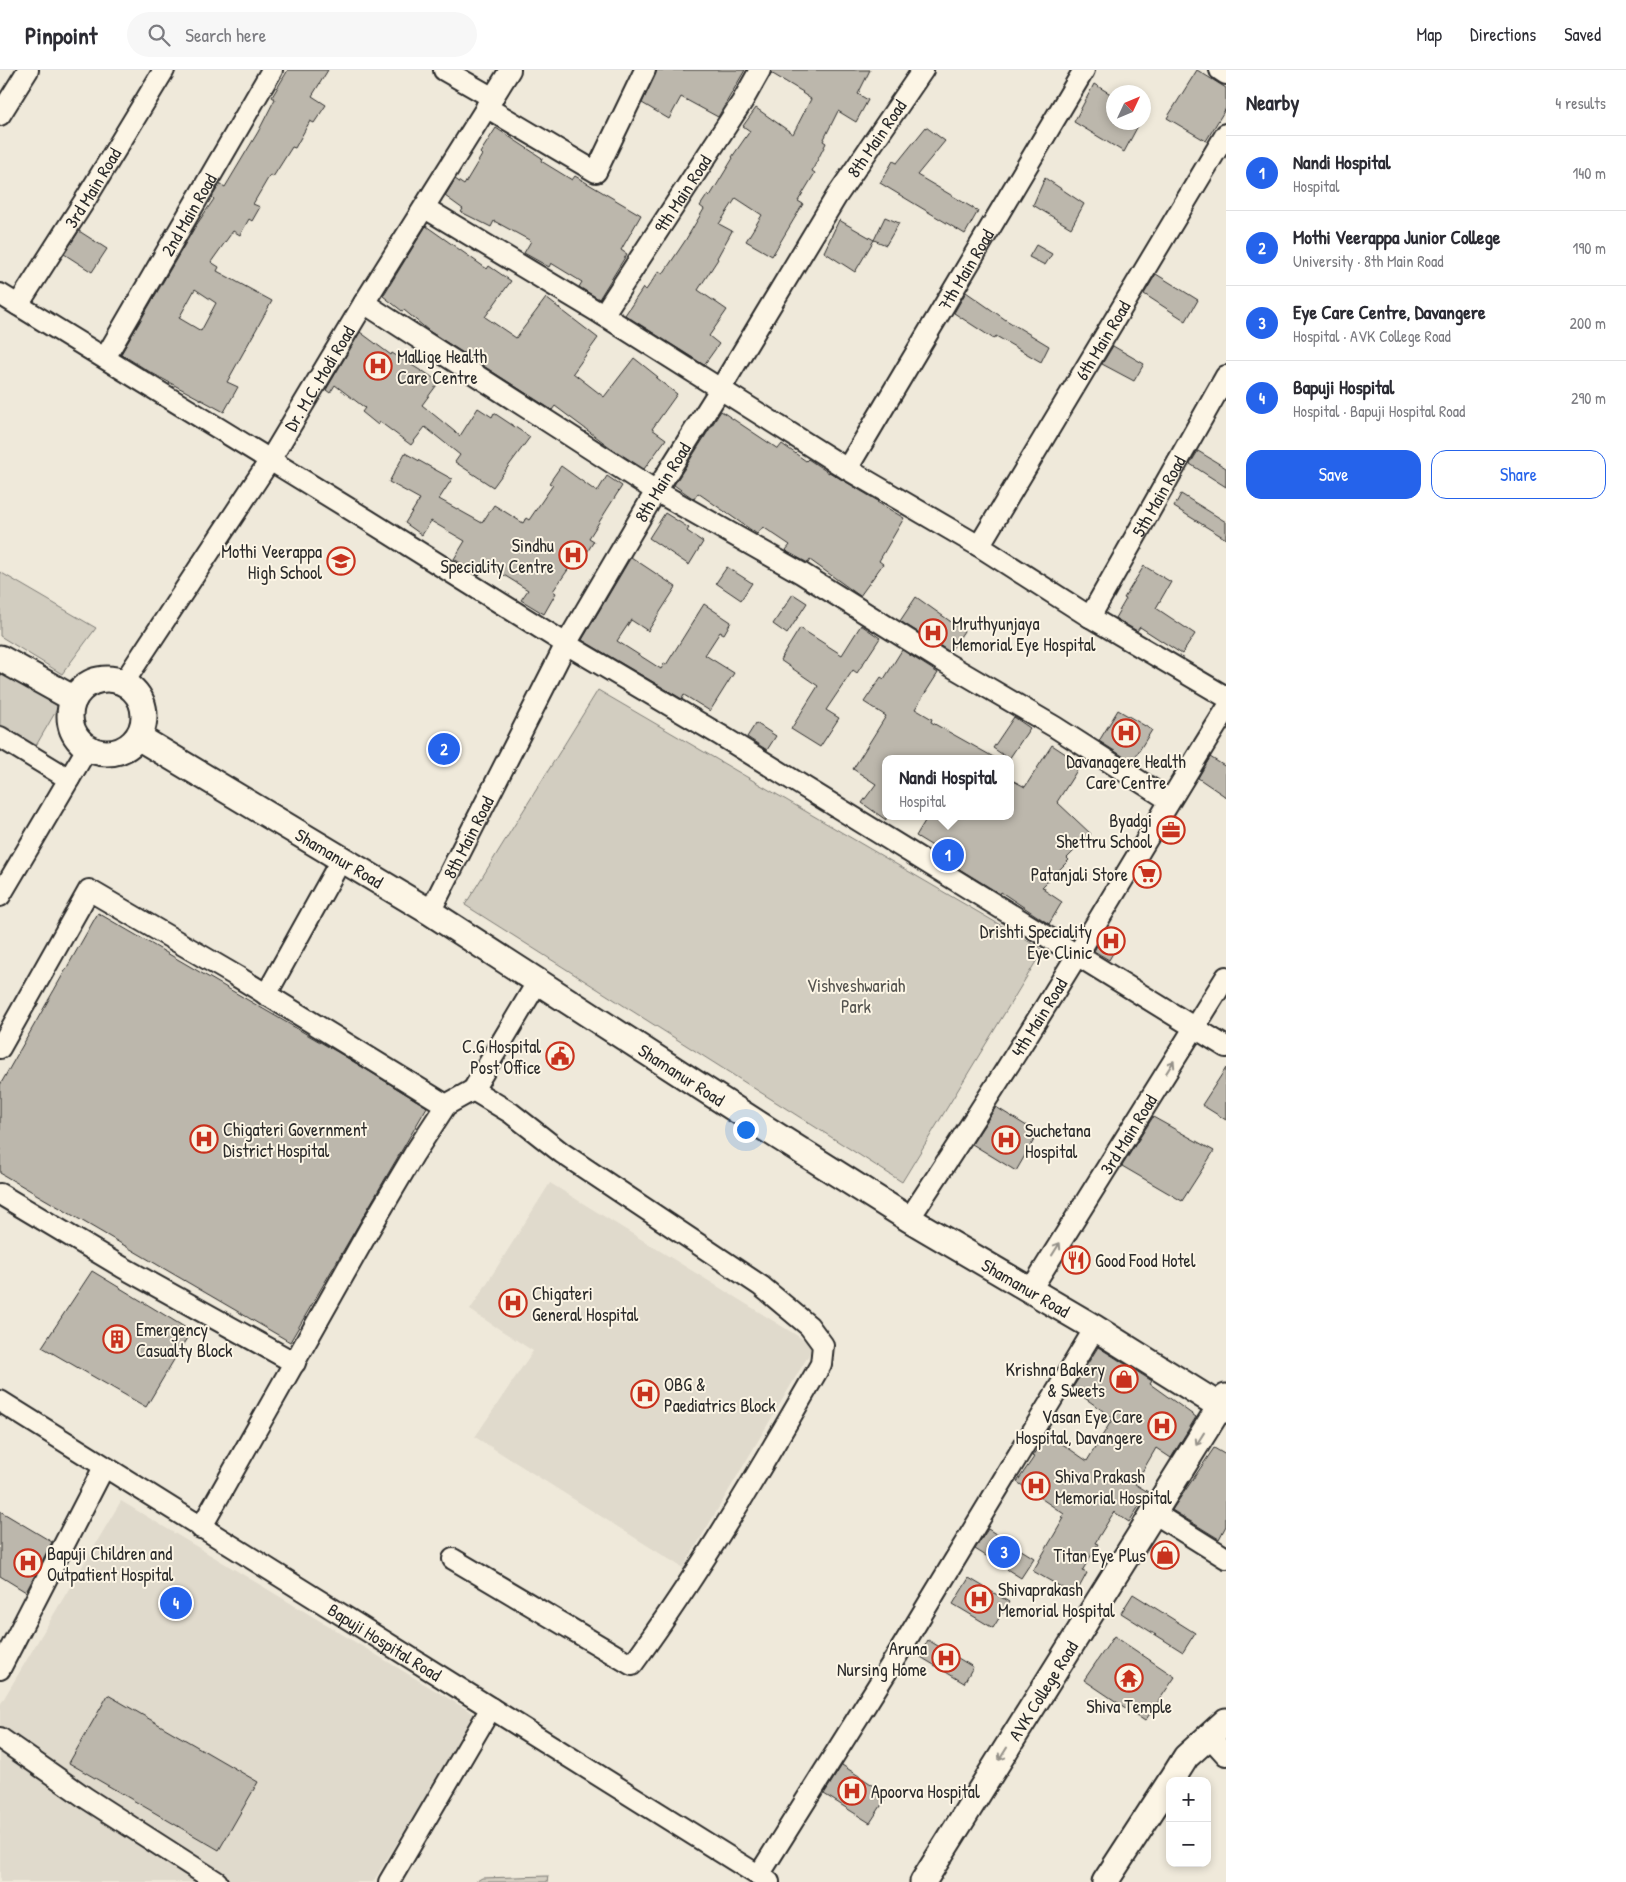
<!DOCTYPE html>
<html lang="en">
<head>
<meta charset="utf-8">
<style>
	body { margin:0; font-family:"Patrick Hand",sans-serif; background:#f7f7f7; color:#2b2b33 }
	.controls { position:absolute; right:15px; bottom:15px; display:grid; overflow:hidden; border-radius:10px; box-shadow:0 2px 8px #0003 }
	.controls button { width:45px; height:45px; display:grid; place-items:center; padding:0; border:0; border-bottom:1px solid #e1e1e2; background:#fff; color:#2b2b33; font:25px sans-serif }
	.compass { position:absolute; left:1106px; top:15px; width:45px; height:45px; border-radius:50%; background:#fff; box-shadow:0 2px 8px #0003; rotate:46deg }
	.you { position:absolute; left:745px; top:1059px; width:18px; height:18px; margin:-12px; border:4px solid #fff; border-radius:50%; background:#1a73e8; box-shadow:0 0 0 8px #1a73e833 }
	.badge { display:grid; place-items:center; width:32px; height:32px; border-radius:50%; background:#2563eb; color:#fff; font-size:16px; font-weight:700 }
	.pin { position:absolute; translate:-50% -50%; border:2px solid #fff; box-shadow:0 1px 5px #0006 }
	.popup { position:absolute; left:882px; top:685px; width:132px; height:65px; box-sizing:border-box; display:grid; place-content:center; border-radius:10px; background:#fff; filter:drop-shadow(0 1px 4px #0005); font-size:16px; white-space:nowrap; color:#7c7c81 }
	.popup b { font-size:19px; color:#2b2b33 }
	.popup::after { content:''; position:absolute; left:50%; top:100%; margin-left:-10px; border:10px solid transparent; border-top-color:#fff }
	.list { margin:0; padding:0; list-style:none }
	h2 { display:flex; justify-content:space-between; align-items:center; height:65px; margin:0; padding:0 20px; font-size:21px }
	h2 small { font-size:16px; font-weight:400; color:#7c7c81 }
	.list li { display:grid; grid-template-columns:32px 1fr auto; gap:15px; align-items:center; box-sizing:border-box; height:75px; padding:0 20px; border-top:1px solid #e1e1e2 }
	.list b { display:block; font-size:19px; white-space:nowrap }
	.list p { margin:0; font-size:16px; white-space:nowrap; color:#7c7c81 }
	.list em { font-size:16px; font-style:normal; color:#7c7c81 }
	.actions { display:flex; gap:10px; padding:15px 20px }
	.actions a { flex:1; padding:11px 0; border:1px solid #2563eb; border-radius:15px; text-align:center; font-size:18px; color:#2563eb }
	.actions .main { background:#2563eb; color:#fff }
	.icon { flex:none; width:28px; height:28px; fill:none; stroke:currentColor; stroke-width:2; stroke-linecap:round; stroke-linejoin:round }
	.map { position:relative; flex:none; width:1226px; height:1812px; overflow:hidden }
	header { display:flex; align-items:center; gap:30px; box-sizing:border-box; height:70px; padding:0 25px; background:#fff; border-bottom:1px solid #e1e1e2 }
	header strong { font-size:24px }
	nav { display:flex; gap:28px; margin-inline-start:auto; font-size:18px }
	.search { width:350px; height:45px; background:#f7f7f7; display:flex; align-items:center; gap:12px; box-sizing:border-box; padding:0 18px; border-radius:28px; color:#7c7c81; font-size:19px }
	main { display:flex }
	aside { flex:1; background:#fff }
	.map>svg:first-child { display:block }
	.built { fill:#e0dacc }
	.green { fill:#d2cdc0; stroke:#7e7c76 }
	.building { fill:#bcb7ac; stroke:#2b2b2b; fill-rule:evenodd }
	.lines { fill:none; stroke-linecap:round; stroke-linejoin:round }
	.minor-casing { stroke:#2b2b2b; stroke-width:24 }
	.major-casing { stroke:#2b2b2b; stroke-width:29 }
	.minor { stroke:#fcf5e5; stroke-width:20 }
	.major { stroke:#fcf5e5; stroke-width:25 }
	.oneway { stroke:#949088 }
	.labels { text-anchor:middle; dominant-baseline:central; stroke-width:4; stroke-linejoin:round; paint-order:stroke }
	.street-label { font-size:18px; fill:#2b2b2b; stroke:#fcf5e5 }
	.poi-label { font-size:18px; fill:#2b2b2b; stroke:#fcf5e5; text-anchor:start }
	.park-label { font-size:18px; fill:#555450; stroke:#fcf5e5 }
</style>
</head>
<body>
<header>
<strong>Pinpoint</strong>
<div class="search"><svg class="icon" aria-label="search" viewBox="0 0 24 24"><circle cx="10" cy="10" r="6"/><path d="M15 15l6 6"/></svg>Search here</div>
<nav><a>Map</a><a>Directions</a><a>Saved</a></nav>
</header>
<main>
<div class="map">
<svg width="1226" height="1812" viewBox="0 0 1226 1812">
	<rect width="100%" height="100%" fill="#efe9da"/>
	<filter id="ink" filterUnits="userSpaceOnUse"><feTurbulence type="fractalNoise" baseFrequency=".02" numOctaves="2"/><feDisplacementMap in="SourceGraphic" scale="10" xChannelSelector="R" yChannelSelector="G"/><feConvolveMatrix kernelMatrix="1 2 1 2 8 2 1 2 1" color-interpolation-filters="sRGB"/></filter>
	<g filter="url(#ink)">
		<path class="built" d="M550,1113L814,1276L683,1498L475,1367L533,1281L470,1240Z
			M121,1431L476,1645L373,1812H0V1635Z"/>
		<path class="green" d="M0,502L96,558L62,604L0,566Z
			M0,590L63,629L34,679L0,658Z
			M598,620L1043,880L902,1112L465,835Z
			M548,1806L547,1812H475L482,1808Z"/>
		<path class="building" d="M288,0H328L312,26L326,35L314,53L310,51L295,78L292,77L273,107L270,105L253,134L260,137L252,151L249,149L240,165L233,161L211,192L219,197L217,201L272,231L227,312L238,317L224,342L150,302L121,284L195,157L214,129L212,127L220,114L225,117L258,62L275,29L272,27ZM195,219L216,233L201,261L179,248Z
			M657,0H745L718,47L681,27L669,49L642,33Z
			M772,0H870L858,24L868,30L856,52L838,41L823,71L826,73L812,101L815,103L798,131L803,134L772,186L746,171L762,145L736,128L719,154L732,161L717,188L718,189L698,220L727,240L709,266L719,274L704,295L625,245L643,218L646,220L659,201L663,204L685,171L704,139L700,136L708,124L710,126L733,88L732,87L750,61L743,56L756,38L793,64L811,29L802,23L803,22L771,3Z
			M1197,0L1226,18V38L1206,71L1167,48Z
			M1094,14L1114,26V52H1140L1124,82L1074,52Z
			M926,57L945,71L917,105L978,141L965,164L880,113L893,91L897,93Z
			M496,58L542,88L541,91L572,110L575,106L641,145L621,180L627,184L599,229L579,217L582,212L551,193L549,197L524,183L531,171L494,151L491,157L461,142L463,139L445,126L455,109L464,115L482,85L480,83Z
			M1045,108L1084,134L1071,158L1033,135Z
			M885,147L899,153L886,175L874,170Z
			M839,150L874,170L855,202L824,182Z
			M426,156L487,199L489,196L511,211L485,247L516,268L546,228L598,268L573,303L604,327L634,288L658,307L656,308L677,324L652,359L666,369L644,399L611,378L555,336L552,340L429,261L404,240L402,241L383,226Z
			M79,161L107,179L92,202L64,184Z
			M1036,175L1052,184L1045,195L1029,187Z
			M1156,204L1198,230L1186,251L1144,224Z
			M966,222L1006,250L1049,276L1041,292L996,266L994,269L954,243Z
			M360,262L391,285L392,283L423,302V301L439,312L422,335L460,366L478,338L492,347L494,343L530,367L493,417L455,392L460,385L425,357L411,375L380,352L378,355L362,342L365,338L335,315L330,323L326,320Z
			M1113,276L1144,294L1134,311L1102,294Z
			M721,341L778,379L782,374L806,391L808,389L829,403V402L878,431L877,432L904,448L879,491L883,494L860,526L810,490L808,493L789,483L786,480L790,475L763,457L757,464L698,423L694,429L674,415Z
			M1198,381L1226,398V417L1190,394Z
			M405,383L452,409L439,429L482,453L494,435L523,453L526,448L529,450L553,415L549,413L561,396L597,422L607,406L622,416L589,468L594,471L586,484L584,483L575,496L572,494L553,521L556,523L544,544L521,530L528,520L486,494L479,505L454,489L465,471L431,451L422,465L405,453L420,429L389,412Z
			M1181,424L1226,452V469L1174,437Z
			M665,443L689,458L687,461L703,472L689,495L649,468Z
			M631,487L676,517L648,561L631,550L617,571L661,599L664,594L666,595L704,534L731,552L724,564L720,562L705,585L734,603L710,641L684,625L682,629L582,570Z
			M1144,496L1171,512L1156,538L1195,564L1182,584L1140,557L1137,561L1115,548L1126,529L1124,528Z
			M727,497L752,513L741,530L716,513Z
			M793,524L807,533L787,564L773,554Z
			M916,527L964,561L950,582L900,551Z
			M861,555L880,568L857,603L853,600L826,640L839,648L820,677L791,659L818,616L780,590L800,558L842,585Z
			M902,580L938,603L915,639L932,649L931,652L997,689H886V750L862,733L876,714L853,699L886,646L864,632L881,607L884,609Z
			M1118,640L1152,660L1132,692L1099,671Z
			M1014,647L1030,658L1009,689L993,678Z
			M756,653L776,666L767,680L747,667Z
			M1052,675L1081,694L1057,732L1091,764L1067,788L1069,790L1042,817L1045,818L1044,820L1062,832L1049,854L1001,822L1000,824L936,785L939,780L916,766L928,746H1010V709L1025,717Z
			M1210,687L1226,697V727L1198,708Z
			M98,843L346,987L427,1037L290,1272L0,1103V1015Z
			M1106,860L1121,869L1109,890L1094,881Z
			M1226,998V1050L1202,1035Z
			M996,1037L1038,1063L1016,1101L972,1074Z
			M1153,1047L1214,1081L1182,1131L1122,1096Z
			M92,1201L191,1261L146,1337L42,1277Z
			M1098,1277L1152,1311L1150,1314L1196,1347L1171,1388L1156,1378L1135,1414L1148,1422L1129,1452L1114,1442L1095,1473L1098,1474L1082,1501L1087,1503L1075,1525L1033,1501L1064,1448L1062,1447L1064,1444L1017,1412L1034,1387L1032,1386L1048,1364L1087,1391L1113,1348L1072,1319Z
			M1214,1378L1226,1385V1456L1219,1469L1172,1440Z
			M0,1441L52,1472L26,1522L0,1506Z
			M988,1459L1034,1488L1021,1508L975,1479Z
			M969,1508L1009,1532L993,1558L953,1534Z
			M1133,1524L1195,1563L1183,1582L1121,1543Z
			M1114,1566L1175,1607L1145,1651L1084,1610Z
			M928,1570L973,1597L964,1613L919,1586Z
			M108,1625L258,1712L219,1780L69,1693Z
			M842,1695L888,1725L870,1753L824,1724Z"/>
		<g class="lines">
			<g class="minor-casing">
				<g id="minor">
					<path d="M444,0L493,28"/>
					<path d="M1220,0L1226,4"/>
					<path d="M486,37L596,102L645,0"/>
					<path d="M0,45L28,0"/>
					<path d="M425,138L603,245L847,399L979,476L1090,547L1226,627"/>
					<path d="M0,224L366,449L566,574L720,665L1226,977"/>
					<path d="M364,233L656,421L801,503L939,589L1055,657L1169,730"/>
					<path id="s1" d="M18,235L87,127L164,0"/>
					<path id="s2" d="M603,245L742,32L760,0"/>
					<path id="s3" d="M105,288L272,0"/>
					<path id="s4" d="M847,399L1084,0"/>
					<path id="s5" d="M979,476L1226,64"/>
					<path id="s6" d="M1090,547L1226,306"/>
					<path id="s7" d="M124,612L270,390L364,233L510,0"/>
					<path d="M0,667L69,709"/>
					<path d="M0,826L88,677"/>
					<path id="s8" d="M430,842L566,574L656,421L721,318L836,127L923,0"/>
					<path d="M266,925L341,790"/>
					<path d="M0,978L89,820L238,907L446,1035L473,1020"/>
					<path d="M0,1124L122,1197L295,1293"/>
					<path id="s9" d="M909,1149C966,1063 1022,975 1076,887C1126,805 1175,721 1226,640"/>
					<path id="s10" d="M1030,1221L1226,907"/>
					<path id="s11" d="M0,1331L769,1812"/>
					<path d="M1154,1443L1226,1488"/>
					<path d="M201,1458L369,1160L414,1084L446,1035"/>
					<path d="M453,1489L632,1595C702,1499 762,1397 821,1294L823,1275L809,1256L761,1216L562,1083L511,1043L473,1020L538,911"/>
					<path d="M0,1599L104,1397"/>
					<path d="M1209,1666L1226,1685"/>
					<path d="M0,1668L86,1728L217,1812"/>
					<path d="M759,1805L904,1574L1095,1258"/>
					<path d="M389,1812L491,1638"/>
				</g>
			</g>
			<g class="major-casing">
				<g id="major">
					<path d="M0,588L74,629"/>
					<circle cx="107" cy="646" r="37"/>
					<path id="s12" d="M138,667L430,842L760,1055L909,1149L1095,1258L1226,1340"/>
					<path d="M1171,1711L1186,1687L1226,1651"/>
					<path id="s13" d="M923,1812L1226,1327"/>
					<path d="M1105,1812L1170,1712"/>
				</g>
			</g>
			<use href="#minor" class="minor"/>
			<use href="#major" class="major"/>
		</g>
		<defs><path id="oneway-shaft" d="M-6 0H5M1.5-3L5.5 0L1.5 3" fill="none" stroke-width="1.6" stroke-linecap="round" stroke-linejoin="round" transform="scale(1.25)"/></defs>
		<g class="oneway">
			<use href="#oneway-shaft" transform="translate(1170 997) rotate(-58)"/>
			<use href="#oneway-shaft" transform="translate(1056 1179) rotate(-58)"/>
			<use href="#oneway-shaft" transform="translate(1200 1369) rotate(122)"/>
			<use href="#oneway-shaft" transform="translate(1003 1684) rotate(122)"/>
		</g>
	</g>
	<defs>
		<g id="hospital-ring" transform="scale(1.4375)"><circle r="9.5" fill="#fcf5e5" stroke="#c8321e" stroke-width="1.5"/><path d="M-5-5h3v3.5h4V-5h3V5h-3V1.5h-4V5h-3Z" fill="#c8321e"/></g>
		<g id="school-ring" transform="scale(1.4375)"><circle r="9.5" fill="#fcf5e5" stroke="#c8321e" stroke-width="1.5"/><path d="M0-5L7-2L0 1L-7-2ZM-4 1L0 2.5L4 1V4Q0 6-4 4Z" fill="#c8321e"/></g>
		<g id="office-ring" transform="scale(1.4375)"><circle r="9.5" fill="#fcf5e5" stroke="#c8321e" stroke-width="1.5"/><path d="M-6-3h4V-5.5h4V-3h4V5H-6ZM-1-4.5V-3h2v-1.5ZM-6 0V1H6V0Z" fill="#c8321e"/></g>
		<g id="supermarket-ring" transform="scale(1.4375)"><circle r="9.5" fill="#fcf5e5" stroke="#c8321e" stroke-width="1.5"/><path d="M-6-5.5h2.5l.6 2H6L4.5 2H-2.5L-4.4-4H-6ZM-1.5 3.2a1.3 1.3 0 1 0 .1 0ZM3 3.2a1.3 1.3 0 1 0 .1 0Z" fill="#c8321e"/></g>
		<g id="civic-ring" transform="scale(1.4375)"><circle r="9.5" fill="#fcf5e5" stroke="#c8321e" stroke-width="1.5"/><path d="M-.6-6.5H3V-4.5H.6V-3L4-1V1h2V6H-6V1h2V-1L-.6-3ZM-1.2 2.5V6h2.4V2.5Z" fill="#c8321e"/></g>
		<g id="restaurant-ring" transform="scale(1.4375)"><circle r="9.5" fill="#fcf5e5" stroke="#c8321e" stroke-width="1.5"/><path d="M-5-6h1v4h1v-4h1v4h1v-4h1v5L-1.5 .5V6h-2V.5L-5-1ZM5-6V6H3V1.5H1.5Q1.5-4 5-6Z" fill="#c8321e"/></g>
		<g id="building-ring" transform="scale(1.4375)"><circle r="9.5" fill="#fcf5e5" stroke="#c8321e" stroke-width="1.5"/><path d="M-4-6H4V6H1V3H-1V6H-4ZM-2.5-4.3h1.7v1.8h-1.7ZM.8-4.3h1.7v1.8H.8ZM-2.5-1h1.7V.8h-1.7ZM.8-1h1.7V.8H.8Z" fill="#c8321e"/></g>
		<g id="shop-ring" transform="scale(1.4375)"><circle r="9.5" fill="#fcf5e5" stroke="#c8321e" stroke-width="1.5"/><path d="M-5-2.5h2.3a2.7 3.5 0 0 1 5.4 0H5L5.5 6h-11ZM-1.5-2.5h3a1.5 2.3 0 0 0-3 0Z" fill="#c8321e"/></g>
		<g id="temple-ring" transform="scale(1.4375)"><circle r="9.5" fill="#fcf5e5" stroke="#c8321e" stroke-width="1.5"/><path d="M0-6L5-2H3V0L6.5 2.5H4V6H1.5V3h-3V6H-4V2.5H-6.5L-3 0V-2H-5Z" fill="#c8321e"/></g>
	</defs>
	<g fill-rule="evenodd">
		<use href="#hospital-ring" x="378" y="296"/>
		<use href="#hospital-ring" x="573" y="485"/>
		<use href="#school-ring" x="341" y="491"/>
		<use href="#hospital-ring" x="933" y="563"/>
		<use href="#hospital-ring" x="1126" y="663"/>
		<use href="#office-ring" x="1171" y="760"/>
		<use href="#supermarket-ring" x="1147" y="804"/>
		<use href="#hospital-ring" x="1111" y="871"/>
		<use href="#civic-ring" x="560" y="986"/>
		<use href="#hospital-ring" x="204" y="1069"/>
		<use href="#hospital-ring" x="1006" y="1070"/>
		<use href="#restaurant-ring" x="1076" y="1190"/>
		<use href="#hospital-ring" x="513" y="1233"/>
		<use href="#building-ring" x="117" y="1269"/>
		<use href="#shop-ring" x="1124" y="1309"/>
		<use href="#hospital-ring" x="645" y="1324"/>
		<use href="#hospital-ring" x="1162" y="1356"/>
		<use href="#hospital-ring" x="1036" y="1416"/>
		<use href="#shop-ring" x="1165" y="1485"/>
		<use href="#hospital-ring" x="28" y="1493"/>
		<use href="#hospital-ring" x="979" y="1529"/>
		<use href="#hospital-ring" x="946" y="1588"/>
		<use href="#temple-ring" x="1129" y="1608"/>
		<use href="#hospital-ring" x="852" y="1721"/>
	</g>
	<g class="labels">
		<g class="street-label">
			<text stroke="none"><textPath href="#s8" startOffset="894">8th Main Road</textPath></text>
			<text stroke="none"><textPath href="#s1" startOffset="139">3rd Main Road</textPath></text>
			<text stroke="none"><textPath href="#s2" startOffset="145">9th Main Road</textPath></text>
			<text stroke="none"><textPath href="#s3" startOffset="166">2nd Main Road</textPath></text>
			<text stroke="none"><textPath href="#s4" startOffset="232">7th Main Road</textPath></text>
			<text stroke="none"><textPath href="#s5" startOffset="240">6th Main Road</textPath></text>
			<text stroke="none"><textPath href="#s7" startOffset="361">Dr. M.C. Modi Road</textPath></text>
			<text stroke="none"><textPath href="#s8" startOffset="489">8th Main Road</textPath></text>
			<text stroke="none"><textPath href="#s6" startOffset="139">5th Main Road</textPath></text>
			<text stroke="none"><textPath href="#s8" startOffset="84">8th Main Road</textPath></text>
			<text stroke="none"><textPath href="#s12" startOffset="235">Shamanur Road</textPath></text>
			<text stroke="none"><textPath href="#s9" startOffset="240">4th Main Road</textPath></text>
			<text stroke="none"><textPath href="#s12" startOffset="640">Shamanur Road</textPath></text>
			<text stroke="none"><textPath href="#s10" startOffset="185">3rd Main Road</textPath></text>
			<text stroke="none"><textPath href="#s12" startOffset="1045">Shamanur Road</textPath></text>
			<text stroke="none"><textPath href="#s11" startOffset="454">Bapuji Hospital Road</textPath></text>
			<text stroke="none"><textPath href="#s13" startOffset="226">AVK College Road</textPath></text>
		</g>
		<g class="poi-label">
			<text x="397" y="286">Mallige Health<tspan x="397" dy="21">Care Centre</tspan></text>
			<text x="554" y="475" text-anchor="end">Sindhu<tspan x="554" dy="21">Speciality Centre</tspan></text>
			<text x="322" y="481" text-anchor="end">Mothi Veerappa<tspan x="322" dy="21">High School</tspan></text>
			<text x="952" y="553">Mruthyunjaya<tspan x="952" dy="21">Memorial Eye Hospital</tspan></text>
			<text x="1126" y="691" text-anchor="middle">Davanagere Health<tspan x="1126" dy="21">Care Centre</tspan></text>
			<text x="1152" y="750" text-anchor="end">Byadgi<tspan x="1152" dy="21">Shettru School</tspan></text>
			<text x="1128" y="804" text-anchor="end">Patanjali Store</text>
			<text x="1092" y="861" text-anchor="end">Drishti Speciality<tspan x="1092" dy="21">Eye Clinic</tspan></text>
			<text x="541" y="976" text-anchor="end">C.G Hospital<tspan x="541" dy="21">Post Office</tspan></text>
			<text x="223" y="1059">Chigateri Government<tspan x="223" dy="21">District Hospital</tspan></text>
			<text x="1025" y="1060">Suchetana<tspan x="1025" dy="21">Hospital</tspan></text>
			<text x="1095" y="1190">Good Food Hotel</text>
			<text x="532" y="1223">Chigateri<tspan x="532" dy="21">General Hospital</tspan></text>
			<text x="136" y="1259">Emergency<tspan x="136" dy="21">Casualty Block</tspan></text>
			<text x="1105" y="1299" text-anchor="end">Krishna Bakery<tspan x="1105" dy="21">&amp; Sweets</tspan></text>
			<text x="664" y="1314">OBG &amp;<tspan x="664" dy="21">Paediatrics Block</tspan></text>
			<text x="1143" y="1346" text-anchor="end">Vasan Eye Care<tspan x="1143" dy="21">Hospital, Davangere</tspan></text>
			<text x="1055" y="1406">Shiva Prakash<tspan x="1055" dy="21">Memorial Hospital</tspan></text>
			<text x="47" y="1483">Bapuji Children and<tspan x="47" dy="21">Outpatient Hospital</tspan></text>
			<text x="1146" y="1485" text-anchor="end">Titan Eye Plus</text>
			<text x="998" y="1519">Shivaprakash<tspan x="998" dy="21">Memorial Hospital</tspan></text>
			<text x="927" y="1578" text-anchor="end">Aruna<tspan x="927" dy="21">Nursing Home</tspan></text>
			<text x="1129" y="1636" text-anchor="middle">Shiva Temple</text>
			<text x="871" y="1721">Apoorva Hospital</text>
		</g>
		<g class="park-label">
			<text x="856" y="915">Vishveshwariah<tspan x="856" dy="21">Park</tspan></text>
		</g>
	</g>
</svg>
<div class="controls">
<button>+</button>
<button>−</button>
</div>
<svg class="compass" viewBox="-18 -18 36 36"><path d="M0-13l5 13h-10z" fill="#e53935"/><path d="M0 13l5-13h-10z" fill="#7c7c81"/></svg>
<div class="you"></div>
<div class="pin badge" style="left:948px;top:785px">1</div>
<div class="popup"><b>Nandi Hospital</b>Hospital</div>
<div class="pin badge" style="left:444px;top:679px">2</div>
<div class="pin badge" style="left:1004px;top:1482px">3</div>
<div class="pin badge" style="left:176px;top:1533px">4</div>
</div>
<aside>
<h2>Nearby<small>4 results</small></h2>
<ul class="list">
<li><span class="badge">1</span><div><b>Nandi Hospital</b><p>Hospital</p></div><em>140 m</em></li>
<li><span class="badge">2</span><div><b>Mothi Veerappa Junior College</b><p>University · 8th Main Road</p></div><em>190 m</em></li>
<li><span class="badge">3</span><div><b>Eye Care Centre, Davangere</b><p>Hospital · AVK College Road</p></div><em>200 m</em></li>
<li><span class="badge">4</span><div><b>Bapuji Hospital</b><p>Hospital · Bapuji Hospital Road</p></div><em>290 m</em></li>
</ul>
<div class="actions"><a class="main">Save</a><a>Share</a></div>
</aside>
</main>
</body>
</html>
